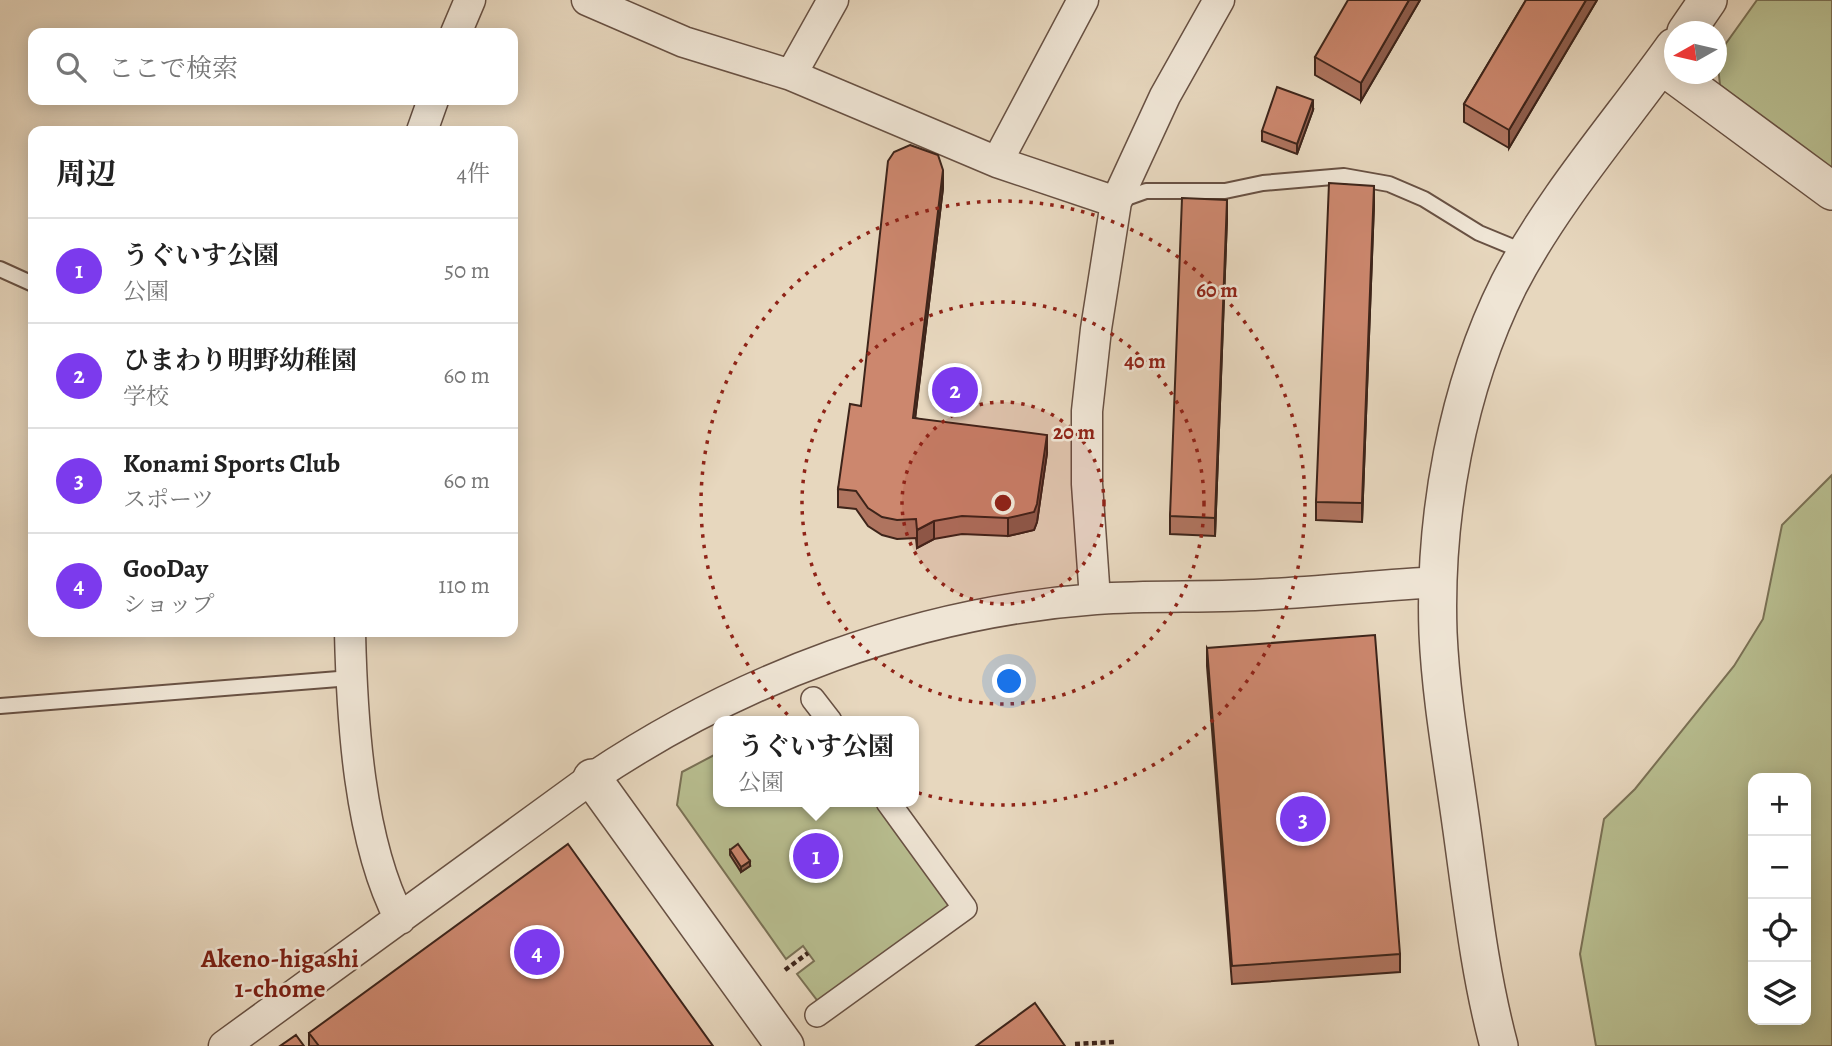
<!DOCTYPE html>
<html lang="ja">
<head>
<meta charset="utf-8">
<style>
	body { margin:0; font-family:Alegreya,"Noto Serif JP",serif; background:#f2f2f2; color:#222 }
	.controls { position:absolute; right:21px; bottom:21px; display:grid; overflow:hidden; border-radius:14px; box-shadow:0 4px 18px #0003 }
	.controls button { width:63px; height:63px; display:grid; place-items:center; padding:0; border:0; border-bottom:2px solid #e0e0e0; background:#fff; color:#222; font:35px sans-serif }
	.compass { position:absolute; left:1664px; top:21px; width:63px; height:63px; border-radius:50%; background:#fff; box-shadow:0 4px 18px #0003; rotate:262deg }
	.you { position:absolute; left:1010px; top:682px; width:24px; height:24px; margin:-18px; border:5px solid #fff; border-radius:50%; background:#1a73e8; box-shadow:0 0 0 10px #1a73e833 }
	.badge { display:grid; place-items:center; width:46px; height:46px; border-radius:50%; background:#7c3aed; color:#fff; font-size:23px; font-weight:700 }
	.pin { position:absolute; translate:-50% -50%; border:4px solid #fff; box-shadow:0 2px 7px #0006 }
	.popup { position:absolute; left:713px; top:716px; width:206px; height:91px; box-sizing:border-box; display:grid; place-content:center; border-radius:14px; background:#fff; filter:drop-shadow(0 2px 5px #0005); font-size:23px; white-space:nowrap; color:#767676 }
	.popup b { font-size:26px; color:#222 }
	.popup::after { content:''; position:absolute; left:50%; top:100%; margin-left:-14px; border:14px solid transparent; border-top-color:#fff }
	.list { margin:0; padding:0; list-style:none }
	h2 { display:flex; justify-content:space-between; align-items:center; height:91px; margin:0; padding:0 28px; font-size:30px }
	h2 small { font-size:23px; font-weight:400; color:#767676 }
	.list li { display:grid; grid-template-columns:46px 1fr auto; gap:21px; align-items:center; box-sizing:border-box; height:105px; padding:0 28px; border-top:2px solid #e0e0e0 }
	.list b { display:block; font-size:26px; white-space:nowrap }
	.list p { margin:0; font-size:23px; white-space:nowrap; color:#767676 }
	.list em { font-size:23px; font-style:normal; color:#767676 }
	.icon { flex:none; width:38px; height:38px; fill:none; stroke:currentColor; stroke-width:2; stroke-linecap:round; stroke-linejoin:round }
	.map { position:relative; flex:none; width:1832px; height:1046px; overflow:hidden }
	.search { position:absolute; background:#fff; box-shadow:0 4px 18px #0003; left:28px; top:28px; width:490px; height:77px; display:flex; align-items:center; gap:18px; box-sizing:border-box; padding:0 24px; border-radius:14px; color:#767676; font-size:26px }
	.panel { position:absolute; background:#fff; box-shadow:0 4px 18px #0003; left:28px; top:126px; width:490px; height:511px; border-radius:14px }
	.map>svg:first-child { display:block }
	.green { fill:#b8be90; stroke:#7a7155; stroke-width:2; fill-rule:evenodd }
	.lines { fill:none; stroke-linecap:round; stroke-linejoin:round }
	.service-casing { stroke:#685143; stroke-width:18 }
	.pedestrian-casing { stroke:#685143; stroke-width:26 }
	.minor-casing { stroke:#685143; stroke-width:33 }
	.tertiary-casing { stroke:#685143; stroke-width:40 }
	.path { stroke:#3d241a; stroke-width:4.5; stroke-dasharray:5 3.5; stroke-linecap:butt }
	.service { stroke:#efe5d5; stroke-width:14 }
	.pedestrian { stroke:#efe5d5; stroke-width:23 }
	.minor { stroke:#efe5d5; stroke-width:30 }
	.tertiary { stroke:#efe5d5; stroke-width:37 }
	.wall { fill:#af745f; stroke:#3d241a; stroke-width:2 }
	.shaded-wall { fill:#8f5e4d; stroke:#3d241a; stroke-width:2 }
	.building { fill:#cc876e; stroke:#3d241a; stroke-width:2 }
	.ring { fill:none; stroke:#8f2418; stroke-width:3.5; stroke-dasharray:3.5 7 }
	.labels { text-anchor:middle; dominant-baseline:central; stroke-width:5; stroke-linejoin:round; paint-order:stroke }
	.neighbourhood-label { font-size:26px; font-weight:bold; fill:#7a1f14; stroke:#efe5d5 }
	.centre { fill:#8f2418; stroke:#efe5d5; stroke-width:3.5 }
	.ring-label { font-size:21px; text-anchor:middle; font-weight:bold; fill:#8f2418; stroke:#efe5d5; stroke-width:5; stroke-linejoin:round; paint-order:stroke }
</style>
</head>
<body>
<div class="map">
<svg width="1832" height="1046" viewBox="0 0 1832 1046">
	<rect width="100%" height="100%" fill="#e7d7be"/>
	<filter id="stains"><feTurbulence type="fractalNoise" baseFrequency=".00286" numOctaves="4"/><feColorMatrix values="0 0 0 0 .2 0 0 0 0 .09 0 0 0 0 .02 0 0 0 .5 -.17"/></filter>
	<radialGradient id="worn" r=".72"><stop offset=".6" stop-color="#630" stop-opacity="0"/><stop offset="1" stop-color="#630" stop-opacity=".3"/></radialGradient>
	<path class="green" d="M1757,0H1832V170L1720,85L1717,56Z
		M1832,475V1046H1596L1580,954L1604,819L1635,789L1734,666L1763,619L1782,525ZM1753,778H1806V1020H1753Z
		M718,753V802H880L955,907L820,1004L797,974L814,961L803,946L786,959L677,805L682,772Z"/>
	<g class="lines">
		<g class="service-casing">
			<path id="service" d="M1118,201L1146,191H1225L1263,183L1344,176L1389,184L1424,199L1479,233L1525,252
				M0,269L33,284
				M0,706L351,678"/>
		</g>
		<g class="pedestrian-casing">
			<path id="pedestrian" d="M813,699L830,721
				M817,1015L965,908L888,802"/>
		</g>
		<g class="minor-casing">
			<path id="minor" d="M587,0L684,42L791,75L997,162L1116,202
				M456,33L470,0
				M791,75L833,0
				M422,131L433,100
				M997,162L1083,0
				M1095,599L1087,484V411L1096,329L1116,202L1165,96L1219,0
				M350,632C352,720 359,841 400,919
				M224,1046L592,778C741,678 916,612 1096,599C1154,595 1212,598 1271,594C1327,591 1383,585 1440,582"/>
		</g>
		<g class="tertiary-casing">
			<path id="tertiary" d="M1686,32L1708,0
				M1661,65L1832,191
				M592,778L785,1046
				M1499,1046C1480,975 1472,902 1462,830C1453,764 1441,699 1438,633C1434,516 1457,388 1509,284C1553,199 1619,124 1674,47"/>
		</g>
		<path class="path" d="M785,970L808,953
			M1075,1044L1114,1042"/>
		<use href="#service" class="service"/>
		<use href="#pedestrian" class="pedestrian"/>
		<use href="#minor" class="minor"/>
		<use href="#tertiary" class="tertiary"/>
	</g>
	<path class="wall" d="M1420,0L1361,101L1315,75V57Z
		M1526,0H1597L1509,148L1464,122V104Z
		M1313,110L1297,154L1262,141V131Z
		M943,188L915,418L1047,453L1037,522L1034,530L1008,536L962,534L934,539L917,548L916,538L897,539L882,535L868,526L856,509L838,507V489L861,406Z
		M1374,204L1362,522L1316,520V502Z
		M1227,218L1215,536L1170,534V516Z
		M1207,648L1400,954V972L1232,984L1207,666Z
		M730,850L750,866L741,872L730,855Z
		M309,1033L713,1046H309Z"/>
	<path class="shaded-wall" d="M1409,0H1420L1361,101V83Z
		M1586,0H1597L1509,148V130Z
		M1313,100V110L1297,154V144Z
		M943,170V188L913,436V418Z
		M1374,186V204L1362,522V503Z
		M1227,200V218L1215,536V518Z
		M1047,435V453L1037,522L1034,530L1008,536V518Z
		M934,521V539L917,548V530Z
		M750,861V866L741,872V867Z"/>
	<path class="building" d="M1348,0H1409L1361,83L1315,57Z
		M1526,0H1586L1509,130L1464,104Z
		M1277,87L1313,100L1297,144L1262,131Z
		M910,145L938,155L943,170L913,418L1047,435L1037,504L1034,512L1008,518L962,516L934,521L917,530L916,519L897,520L882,517L868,508L856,491L838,489L850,404L861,406L888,161L894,152Z
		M1329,183L1374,186L1362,503L1316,502Z
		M1182,198L1227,200L1215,518L1170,516Z
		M1375,635L1400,954L1232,966L1207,648Z
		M568,844L713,1046H319L309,1033Z
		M738,844L750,861L741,867L730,850Z
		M1035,1003L1065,1046H976Z
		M296,1035L304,1046H280Z"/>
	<circle cx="1003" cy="503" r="101" fill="#8f2418" fill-opacity=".12"/>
	<g class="ring">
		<circle cx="1003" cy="503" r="101"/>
		<circle cx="1003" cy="503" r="201"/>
		<circle cx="1003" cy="503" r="302"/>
	</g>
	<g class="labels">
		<g class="neighbourhood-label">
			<text x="280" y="958">Akeno-higashi<tspan x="280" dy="30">1-chome</tspan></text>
		</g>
	</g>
	<circle cx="1003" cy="503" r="10" class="centre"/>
	<g class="ring-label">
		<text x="1217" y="297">60 m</text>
		<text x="1145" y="368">40 m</text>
		<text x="1074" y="439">20 m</text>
	</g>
	<rect width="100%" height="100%" filter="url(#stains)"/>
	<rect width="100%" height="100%" fill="url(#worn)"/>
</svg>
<div class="controls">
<button>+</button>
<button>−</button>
<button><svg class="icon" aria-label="locate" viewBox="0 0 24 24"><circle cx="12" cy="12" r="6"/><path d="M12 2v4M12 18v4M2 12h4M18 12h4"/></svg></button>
<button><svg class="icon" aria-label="layers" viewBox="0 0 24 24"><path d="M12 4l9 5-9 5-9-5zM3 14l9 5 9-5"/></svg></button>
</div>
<svg class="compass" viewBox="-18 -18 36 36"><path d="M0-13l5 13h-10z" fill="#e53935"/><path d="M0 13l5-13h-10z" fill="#767676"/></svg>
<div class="you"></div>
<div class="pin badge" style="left:816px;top:856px">1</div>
<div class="popup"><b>うぐいす公園</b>公園</div>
<div class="pin badge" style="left:955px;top:390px">2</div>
<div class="pin badge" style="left:1303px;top:819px">3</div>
<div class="pin badge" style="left:537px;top:952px">4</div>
<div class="search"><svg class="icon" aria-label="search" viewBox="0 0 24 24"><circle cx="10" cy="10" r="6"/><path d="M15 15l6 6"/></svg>ここで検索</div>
<section class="panel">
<h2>周辺<small>4件</small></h2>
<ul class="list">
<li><span class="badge">1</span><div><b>うぐいす公園</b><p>公園</p></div><em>50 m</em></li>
<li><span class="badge">2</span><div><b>ひまわり明野幼稚園</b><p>学校</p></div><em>60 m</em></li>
<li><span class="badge">3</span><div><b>Konami Sports Club</b><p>スポーツ</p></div><em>60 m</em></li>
<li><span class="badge">4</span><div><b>GooDay</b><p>ショップ</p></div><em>110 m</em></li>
</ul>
</section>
</div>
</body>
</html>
